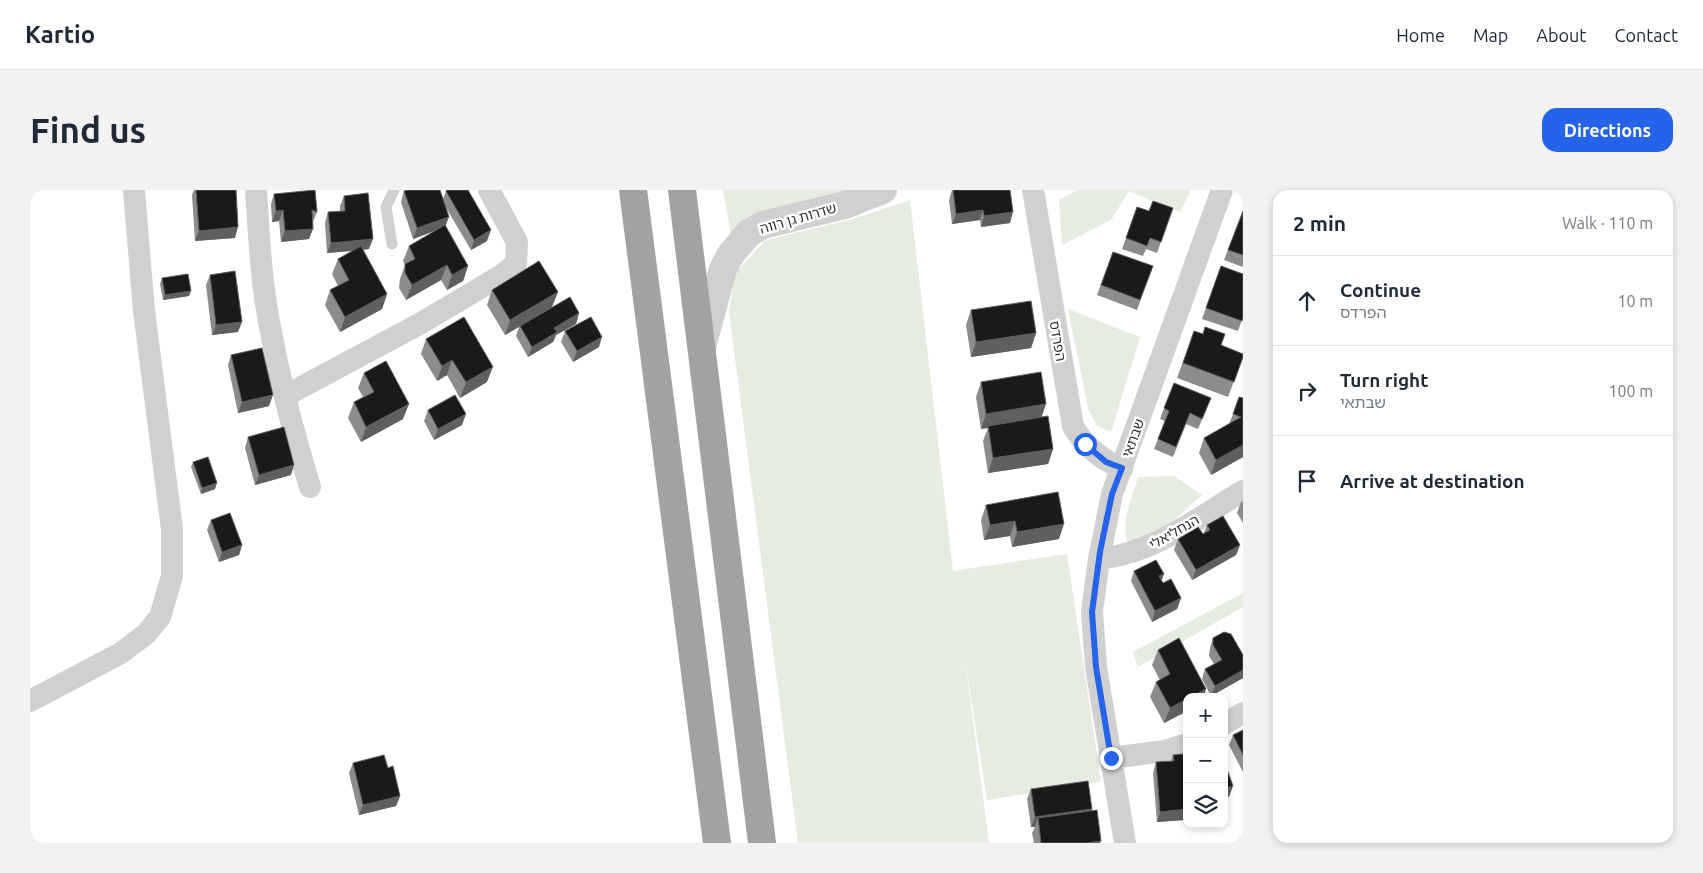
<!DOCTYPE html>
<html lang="en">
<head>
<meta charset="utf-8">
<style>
	body { margin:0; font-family:Ubuntu,"Noto Sans Hebrew",sans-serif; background:#f2f2f3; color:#1f2937 }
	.controls { position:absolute; right:15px; bottom:15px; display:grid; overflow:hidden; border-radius:10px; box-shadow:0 2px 8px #0003 }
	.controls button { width:45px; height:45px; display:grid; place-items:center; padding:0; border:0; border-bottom:1px solid #e0e1e3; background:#fff; color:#1f2937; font:25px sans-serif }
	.stop { position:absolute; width:15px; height:15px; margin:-11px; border:4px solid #2563eb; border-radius:50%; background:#fff }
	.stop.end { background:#2563eb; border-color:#fff; box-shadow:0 1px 5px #0008 }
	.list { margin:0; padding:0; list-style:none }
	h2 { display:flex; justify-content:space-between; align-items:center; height:65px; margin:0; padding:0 20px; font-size:21px }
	h2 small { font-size:16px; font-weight:400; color:#747a83 }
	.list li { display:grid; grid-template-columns:32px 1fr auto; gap:15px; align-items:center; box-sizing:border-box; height:90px; padding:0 20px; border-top:1px solid #e0e1e3 }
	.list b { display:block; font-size:19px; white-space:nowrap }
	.list p { margin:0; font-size:16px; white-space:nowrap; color:#747a83 }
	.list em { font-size:16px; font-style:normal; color:#747a83 }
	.icon { flex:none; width:28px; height:28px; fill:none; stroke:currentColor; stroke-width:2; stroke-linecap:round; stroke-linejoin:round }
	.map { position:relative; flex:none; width:1213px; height:653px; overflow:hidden; border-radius:15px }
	header { display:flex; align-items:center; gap:30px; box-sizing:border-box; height:70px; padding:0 25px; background:#fff; border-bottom:1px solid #e0e1e3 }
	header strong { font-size:24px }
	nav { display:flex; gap:28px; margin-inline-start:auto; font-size:18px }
	.intro { display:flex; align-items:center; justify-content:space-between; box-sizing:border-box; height:120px; padding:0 30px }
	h1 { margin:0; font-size:35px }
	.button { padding:12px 22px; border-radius:15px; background:#2563eb; color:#fff; font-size:18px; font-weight:700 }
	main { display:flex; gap:30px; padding:0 30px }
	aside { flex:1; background:#fff; border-radius:15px; box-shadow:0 2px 8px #0003 }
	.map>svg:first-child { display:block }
	.green { fill:#e6ecdf }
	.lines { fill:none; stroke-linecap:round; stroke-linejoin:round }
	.service { stroke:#d0d0d0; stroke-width:11 }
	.minor { stroke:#d0d0d0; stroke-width:22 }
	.tertiary { stroke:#d0d0d0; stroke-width:28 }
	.trunk { stroke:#a2a2a2; stroke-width:28 }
	.wall { fill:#8c8c8c }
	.shaded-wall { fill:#5f5f5f }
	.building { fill:#1a1a1a; stroke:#5f5f5f }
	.route { stroke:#2563eb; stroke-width:6 }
	.labels { text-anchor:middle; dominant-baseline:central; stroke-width:5; stroke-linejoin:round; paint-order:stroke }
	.street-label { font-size:14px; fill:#333; stroke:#fff }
</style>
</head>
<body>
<header>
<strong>Kartio</strong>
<nav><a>Home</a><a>Map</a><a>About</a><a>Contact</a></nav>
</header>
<div class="intro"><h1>Find us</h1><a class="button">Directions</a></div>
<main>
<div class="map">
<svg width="1213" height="653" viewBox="0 0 1213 653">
	<rect width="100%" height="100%" fill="#fff"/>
	<path class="green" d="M693,0H825L701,45Z
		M1047,0H1161L1150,22L1099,1L1081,30L1032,55L1029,10Z
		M880,10L923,381L1037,364L1071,592L957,610L935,470L959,653H768L699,122L705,83L736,50L823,29Z
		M1038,119L1110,147L1081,242L1066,235L1058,218Z
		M1144,286L1172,305C1151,324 1127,350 1097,351C1091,332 1103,305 1108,287Z
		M1213,403V417L1108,477L1103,462Z"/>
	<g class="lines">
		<path class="service" d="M362,54L356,17L364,0"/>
		<path class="minor" d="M226,0C229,46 231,92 240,137C250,191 264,245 280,297
			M1003,0L1043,236C1054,256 1071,269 1092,279
			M255,206L393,132L472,85L486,74L487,52L459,0
			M1069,369C1124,363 1166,329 1213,301
			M0,511L91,463L116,444L130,427L142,386V339L114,121L104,0
			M1194,534L1213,523
			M1081,568L1135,561L1157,554
			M1095,653L1066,477L1062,422L1069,369L1082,304L1192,0"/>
		<path class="tertiary" d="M672,157L693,79L701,64L719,43L733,35L815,15L853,0"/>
		<path class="trunk" d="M603,0L687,653
			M652,0L732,653"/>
	</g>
	<path class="wall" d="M164,0H206L205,48L165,51L162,5Z
		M922,0L980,33L951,37L950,30L922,34L919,10Z
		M374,1L413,9L416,1L457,51L441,60L415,16L416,36L438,76L433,91L417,100L411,90L376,110L369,98L370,89L375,75L373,71L379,56L407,40L383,49L371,12Z
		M244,4L287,22L283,32L279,49L251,52L249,31L242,32L241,14Z
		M314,6L339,59L333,60L357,104L352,119L310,142L295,115L300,100L308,96L302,84L308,69L323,61L297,63L295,33L298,22L310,21V16Z
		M1107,17L1119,21L1143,18L1127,63L1116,59L1113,66L1092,59Z
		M1213,21V77L1194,70Z
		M1083,62L1123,76L1107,120L1067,105Z
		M1191,76L1213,127L1208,141L1172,129Z
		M180,85L208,142L182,145L176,95Z
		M132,88L159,106L133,110L130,94Z
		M462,100L522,117L549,123L546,134L526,145L523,152L498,167L486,146L489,137L475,145L457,115Z
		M941,120L1006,143L1001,158L941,167L936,135Z
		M535,141L569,157L543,172L531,152Z
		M1164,141L1213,167L1198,207L1147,188Z
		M396,149L457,192L430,208L417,185L407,191L391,164Z
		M201,165L239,216L208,223L198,175Z
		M334,183L373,229L331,252L318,228L324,212L333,207L328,198Z
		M951,192L1011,228L1023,259L1018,274L958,283L953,251L958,238L951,239L946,207Z
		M1213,208V267L1181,285L1169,263L1174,248L1199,234L1203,224Z
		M1134,218H1177L1168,239L1156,234L1143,267L1124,259L1135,231L1130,229Z
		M398,220L432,235L404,250L394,231Z
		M218,247L261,285L225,295L215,258Z
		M163,272L185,299L171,304L161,277Z
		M1213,311V333L1207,323L1211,312Z
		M956,315L1029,349L982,357L980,346L954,350L951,330Z
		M181,330L212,355L209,365L189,372L177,340Z
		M1177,335L1210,355L1206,365L1162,390L1144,360L1148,349L1173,344L1174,343Z
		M1104,381L1134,384L1131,391L1133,393L1151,408L1147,419L1122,432L1101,391Z
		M1183,448L1213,465V488L1181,506L1172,489L1175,479L1184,474L1179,466L1180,458Z
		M1128,460L1176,499L1173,507H1157V521L1134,533L1120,507L1126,492L1130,490L1122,475Z
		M1213,540V582L1199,555L1203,545Z
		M1143,565L1157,610V621L1154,630L1127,632L1123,583L1126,572L1141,571Z
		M323,573L358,578L370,606L366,616L329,625L319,583Z
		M1001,599L1061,621L1070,653H1004L1002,643L1005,637H1001L997,609Z"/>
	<path class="shaded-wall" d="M253,20L249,31L242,32L246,21Z
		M953,20L950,30L922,34L926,24Z
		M983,22L980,33L951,37L954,26Z
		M419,27L415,37L383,49L387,38Z
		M208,37L205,48L165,51L169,41Z
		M283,39L279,49L251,52L255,41Z
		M461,40L457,51L441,60L444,50Z
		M343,49L339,59L297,63L301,53Z
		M417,75L411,90L376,110L382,95Z
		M438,76L433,91L417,100L422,85Z
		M161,101L159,106L133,110L135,105Z
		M528,102L522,117L475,145L480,130Z
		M357,104L352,119L310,142L315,127Z
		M549,123L546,134L526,145L523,152L498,167L502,157L524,138Z
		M212,132L208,142L182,145L186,135Z
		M1006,143L1001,158L941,167L946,152Z
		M572,147L569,157L543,172L547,161Z
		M422,170L417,185L407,191L412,176Z
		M463,177L457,192L430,208L436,192Z
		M243,205L239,216L208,223L212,212Z
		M379,214L373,229L331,252L336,237Z
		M1016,214L1011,229L958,236V238L951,239L956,224Z
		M436,224L432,235L404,250L408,239Z
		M1213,255V267L1181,285L1186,270Z
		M1023,259L1018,274L958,283L963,268Z
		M264,275L261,285L225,295L229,285Z
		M187,293L185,299L171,304L172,298Z
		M985,331L980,346L954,350L960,335Z
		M1034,334L1029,349L982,357L987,342Z
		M212,355L209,365L189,372L192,362Z
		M1210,355L1206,365L1162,390L1166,380Z
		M1134,384L1130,395L1129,386Z
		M1151,408L1147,419L1122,432L1125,421Z
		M1213,480V488L1181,506L1185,496Z
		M1176,499L1173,507H1160Z
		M1157,509V521L1134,533L1140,518Z
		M1203,596L1199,607L1194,608V599Z
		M370,606L366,616L329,625L333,615Z
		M1062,619L1058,629L1008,628L1005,637H1001L1005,627Z
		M1157,619L1154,630L1127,632L1130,622Z
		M1071,651L1070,653H1056Z"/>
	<path class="building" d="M166,0H206L208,37L169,41Z
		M285,0L287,22L282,20L283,39L255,41L253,20L246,21L244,4Z
		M378,0H410L419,27L387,38L374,1Z
		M417,0H438L461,40L444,50L416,1Z
		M923,0H980L983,22L954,26L953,20L926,24Z
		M338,3L343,49L301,53L298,22L315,21L314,6Z
		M1123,11L1143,18L1131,52L1120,48L1117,56L1096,48L1107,17L1119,21Z
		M1213,21V65L1198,60Z
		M415,35L438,76L422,85L417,75L382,95L375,83V74L385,69L379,56Z
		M331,56L357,104L315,127L300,100L319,90L308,69Z
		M1083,62L1123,76L1110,110L1071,95Z
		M509,71L528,102L480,130L462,100Z
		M1191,76L1213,84V127L1212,131L1176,118Z
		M205,81L212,132L186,135L180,85Z
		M158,84L161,101L135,105L132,88Z
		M540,107L549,123L524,138L527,142L502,157L490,136Z
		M1001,111L1006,143L946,152L941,120Z
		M434,127L463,177L436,192L422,170L412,176L396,149Z
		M561,127L572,147L547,161L535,141Z
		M1175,137L1195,144L1191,155L1213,164V167L1204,192L1153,173L1164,141L1173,144Z
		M232,158L243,205L212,212L201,165Z
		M356,171L379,214L336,237L324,212L344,202L334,183Z
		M1011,182L1016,214L956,224L951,192Z
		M1144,193L1181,208L1172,229L1160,223L1146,257L1128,249L1139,221L1134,218Z
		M425,205L436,224L408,239L398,220Z
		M1209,207L1213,208V255L1186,270L1174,248L1211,227L1203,224Z
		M1018,226L1023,259L963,268L958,236Z
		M254,237L264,275L229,285L218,247Z
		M178,267L187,293L172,298L163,272Z
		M1028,302L1034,334L987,342L985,331L960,335L956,315Z
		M200,323L212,355L192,362L181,330Z
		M1193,326L1210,355L1166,380L1148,349L1168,337L1173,344L1180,340L1177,335Z
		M1126,370L1134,384L1129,386L1133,393L1141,389L1151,408L1125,421L1104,381Z
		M1194,442L1201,444L1213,465V480L1185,496L1175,479L1192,470L1183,455V448Z
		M1149,448L1176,499L1160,507H1157V509L1140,518L1126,492L1140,484L1128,460Z
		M1213,540V565L1203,545Z
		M1153,564L1157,610V619L1130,622L1126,572L1144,571L1143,565Z
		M354,565L358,578L363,576L370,606L333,615L323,573Z
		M1194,571L1203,596L1194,599Z
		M1058,591L1062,619L1005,627L1001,599Z
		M1067,620L1071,651L1056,653H1011L1008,628Z"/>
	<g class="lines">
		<path class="route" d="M1055,254L1076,272L1092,278L1082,304L1070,362L1062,422L1066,477L1081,568"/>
	</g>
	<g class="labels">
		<g class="street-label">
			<text transform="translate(768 28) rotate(-16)">שדרות גן רווה</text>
			<text transform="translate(1028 151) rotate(80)">הפרדס</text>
			<text transform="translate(1103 248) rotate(-70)">שבתאי</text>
			<text transform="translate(1144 342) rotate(-30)">הנחליאלי</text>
		</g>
	</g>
</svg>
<div class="controls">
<button>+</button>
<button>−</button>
<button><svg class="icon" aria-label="layers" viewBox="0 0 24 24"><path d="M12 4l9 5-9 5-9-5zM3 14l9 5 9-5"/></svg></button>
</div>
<div class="stop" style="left:1055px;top:254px"></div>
<div class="stop end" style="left:1081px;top:568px"></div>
</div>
<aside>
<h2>2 min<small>Walk · 110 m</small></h2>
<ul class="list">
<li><svg class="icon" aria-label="ahead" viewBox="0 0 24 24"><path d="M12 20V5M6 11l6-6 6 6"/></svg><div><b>Continue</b><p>הפרדס</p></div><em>10 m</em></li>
<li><svg class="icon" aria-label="right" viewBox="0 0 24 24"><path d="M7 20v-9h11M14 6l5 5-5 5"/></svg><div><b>Turn right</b><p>שבתאי</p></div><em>100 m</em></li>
<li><svg class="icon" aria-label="arrive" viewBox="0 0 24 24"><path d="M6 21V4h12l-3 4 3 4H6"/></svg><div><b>Arrive at destination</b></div></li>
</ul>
</aside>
</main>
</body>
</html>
